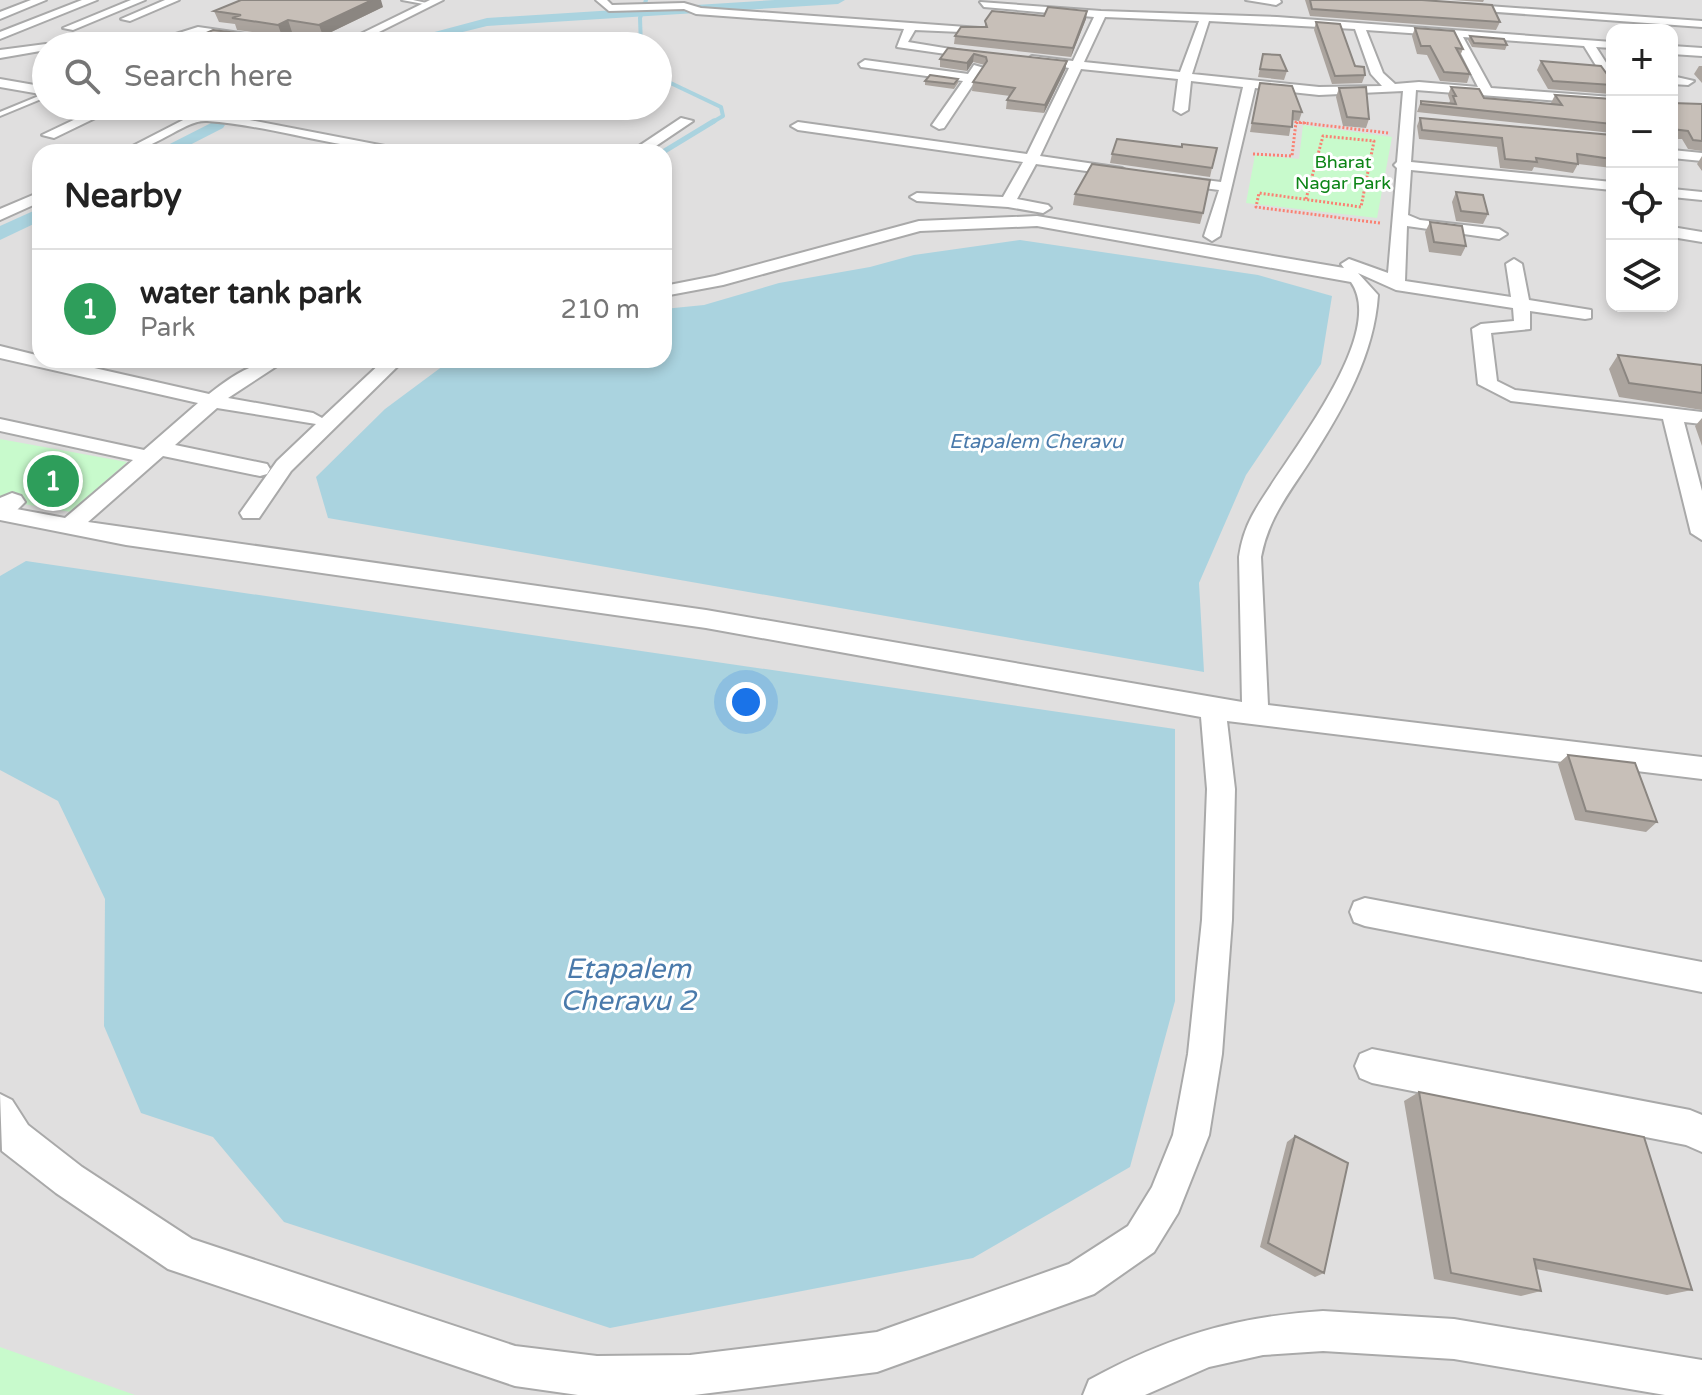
<!DOCTYPE html>
<html lang="en">
<head>
<meta charset="utf-8">
<style>
	body { margin:0; font-family:"Varela Round",sans-serif; background:#f2f2f2; color:#222 }
	.controls { position:absolute; right:24px; top:24px; display:grid; overflow:hidden; border-radius:16px; box-shadow:0 4px 12px #0003 }
	.controls button { width:72px; height:72px; display:grid; place-items:center; padding:0; border:0; border-bottom:2px solid #e0e0e0; background:#fff; color:#222; font:40px sans-serif }
	.you { position:absolute; left:746px; top:702px; width:28px; height:28px; margin:-20px; border:6px solid #fff; border-radius:50%; background:#1a73e8; box-shadow:0 0 0 12px #1a73e833 }
	.badge { display:grid; place-items:center; width:52px; height:52px; border-radius:50%; background:#1a73e8; color:#fff; font-size:26px; font-weight:700 }
	.pin { position:absolute; translate:-50% -50%; border:4px solid #fff; box-shadow:0 2px 8px #0006 }
	.list { margin:0; padding:0; list-style:none }
	h2 { display:flex; justify-content:space-between; align-items:center; height:104px; margin:0; padding:0 32px; font-size:34px }
	h2 small { font-size:26px; font-weight:400; color:#767676 }
	.list li { display:grid; grid-template-columns:52px 1fr auto; gap:24px; align-items:center; box-sizing:border-box; height:120px; padding:0 32px; border-top:2px solid #e0e0e0 }
	.list b { display:block; font-size:30px; white-space:nowrap }
	.list p { margin:0; font-size:26px; white-space:nowrap; color:#767676 }
	.list em { font-size:26px; font-style:normal; color:#767676 }
	.icon { flex:none; width:44px; height:44px; fill:none; stroke:currentColor; stroke-width:2; stroke-linecap:round; stroke-linejoin:round }
	.map { position:relative; flex:none; width:1702px; height:1395px; overflow:hidden }
	.search { position:absolute; background:#fff; box-shadow:0 4px 12px #0003; left:32px; top:32px; width:640px; height:88px; display:flex; align-items:center; gap:20px; box-sizing:border-box; padding:0 28px; border-radius:44px; color:#767676; font-size:30px }
	.panel { position:absolute; background:#fff; box-shadow:0 4px 12px #0003; left:32px; top:144px; width:640px; height:224px; border-radius:24px }
	.map>svg:first-child { display:block }
	.residential { fill:#e0dfdf; fill-rule:evenodd }
	.park { fill:#c8facc }
	.water { fill:#aad3df }
	.lines { fill:none; stroke-linecap:round; stroke-linejoin:round }
	.stream-far1 { stroke:#aad3df; stroke-width:4 }
	.stream { stroke:#aad3df; stroke-width:5 }
	.canal { fill:#aad3df; fill-rule:evenodd }
	.service-casing { stroke:#a9a9a9; stroke-width:4 }
	.minor-casing { stroke:#a9a9a9; stroke-width:4 }
	.tertiary-casing { stroke:#a9a9a9; stroke-width:4 }
	.path-far1 { stroke:#fa8072; stroke-width:2; stroke-dasharray:2 2; stroke-linecap:butt }
	.path { stroke:#fa8072; stroke-width:3; stroke-dasharray:2 2; stroke-linecap:butt }
	.service { fill:#fff; fill-rule:evenodd }
	.minor { fill:#fff; fill-rule:evenodd }
	.tertiary { fill:#fff; fill-rule:evenodd }
	.wall { fill:#aba49e }
	.shaded-wall { fill:#8b8681 }
	.building { fill:#c7bfb8; stroke:#8b8681; stroke-width:2 }
	.labels { text-anchor:middle; dominant-baseline:central; stroke-width:6; stroke-linejoin:round; paint-order:stroke }
	.far-park-label { font-size:18px; fill:#0c8416; stroke:#fff }
	.far-water-label { font-size:20px; font-style:italic; fill:#4a7aab; stroke:#fff }
	.near-water-label { font-size:28px; font-style:italic; fill:#4a7aab; stroke:#fff }
</style>
</head>
<body>
<div class="map">
<svg width="1702" height="1395" viewBox="0 0 1702 1395">
	<rect width="100%" height="100%" fill="#f2efe9"/>
	<path class="residential" d="M0,0H1702V1395H0ZM1612,30H1672V306H1612ZM46,46H658V106H46ZM40,152H664V360H40Z"/>
	<path class="park" d="M1303,125L1392,137L1377,218L1246,203L1255,155L1299,159Z
		M0,439L127,462L71,512L0,500Z
		M0,1347L135,1395H0Z"/>
	<path class="water" d="M1020,240L1258,275L1332,296L1321,364L1246,475L1199,583L1204,672L328,518L316,477L385,409L451,360H664V309L704,305L779,283L870,267L914,255Z
		M26,561L1175,729V1001L1130,1167L973,1258L610,1328L284,1222L213,1137L141,1113L104,1026L105,899L58,801L0,770V576Z"/>
	<g class="lines">
		<path class="stream-far1" d="M641,46L640,18L646,0
			M658,77L721,107L723,116L711,123"/>
		<path class="stream" d="M663,152L714,121"/>
		<path class="canal" d="M775,0H845L838,4L487,26L406,46H382L487,18Z
			M242,106H262L241,119H229V113Z
			M217,120L225,125L223,128L176,152H154Z
			M40,208V221L0,240V226Z"/>
		<g class="service-casing">
			<path id="service" d="M402,0H413L431,4L429,5Z
				M46,93V97L0,116V112Z"/>
		</g>
		<g class="minor-casing">
			<path id="minor" d="M31,0H46L0,19V12Z
				M82,0H97L0,39V32Z
				M131,0H145L73,30L63,28Z
				M165,0H179L130,21L121,19Z
				M430,0H443L351,46H336Z
				M596,0H607L612,5L684,3L701,8L980,28L984,33L915,30L908,42L987,55L981,59L897,47L904,29L696,14L684,9L609,11Z
				M1246,0H1280L1281,2L1276,5Z
				M980,2L1101,11L1277,17L1612,42V48L1596,47L1612,72V86L1608,85L1584,46L1463,37L1491,88L1612,97V105L1416,90L1411,162L1612,182V190L1411,170L1408,215L1420,220L1499,229L1507,234L1499,239L1407,226L1405,281L1511,297L1506,264L1514,259L1522,264L1529,300L1591,310V318L1585,319L1530,311V329L1491,333L1497,381L1515,390L1702,412V424L1684,422L1702,491V540L1691,533L1663,419L1511,401L1478,384L1472,329L1481,324L1514,321L1513,308L1396,290L1358,273L1378,295C1374,355 1343,409 1311,459C1290,492 1268,518 1261,557L1268,705L1702,757V779L1227,721L1235,789L1232,920L1222,1054L1209,1135L1178,1213L1154,1252L1094,1294L877,1372L694,1395H578L515,1386L168,1269L56,1193L2,1151L0,1094L12,1100L28,1125L82,1167L192,1239L515,1346L597,1356L690,1355L877,1332L1069,1264L1128,1226L1152,1187L1173,1135L1188,1054L1202,920L1207,789L1201,717L706,628L126,545L0,520V506L65,518L133,460L0,431V419L144,450L198,403L0,358V346L40,356V360H59L209,394C233,375 255,360 286,360L228,398L313,413L322,418L384,360H404L291,471L259,518H243L240,513L277,461L316,424L217,408L175,445L267,464L270,469L267,474L260,476L163,456L88,522L706,610L1242,702L1239,557C1241,543 1245,529 1252,516C1278,466 1390,337 1351,282L1037,226L920,231L723,285L664,296V286L715,276L919,221L1037,216L1344,268L1341,264L1349,259L1388,273L1397,168L1394,165L1397,162L1403,91L1319,95L1255,88L1220,236L1212,241L1204,236L1219,190L1173,184L1166,180L1173,176L1221,182L1243,87L1191,81L1188,110L1181,114L1174,110L1178,79L1081,69L1040,156L1122,168L1129,172L1122,176L1036,164L1017,199L1048,205L1051,208L1043,213L1008,207L917,201L910,197L917,193L1003,197L1023,162L798,130L791,126L798,122L1027,154L1069,68L1026,60L1032,56L1073,61L1094,17L984,7ZM1105,17L1199,21L1180,72L1084,62ZM1209,21L1355,29L1371,74L1382,86L1319,87L1192,74ZM1366,30L1452,36L1478,87L1419,82L1395,84L1383,73Z
				M1460,4L1702,21V27L1456,9Z
				M198,27L330,46H297L199,33L162,46H145L149,43L51,46L57,43L154,36L160,39Z
				M46,44L51,46H46V50L0,58V50Z
				M1672,46L1702,48V56L1672,54Z
				M865,60L968,74L974,65L984,68L944,128L939,129L932,125L963,81L861,67L859,64Z
				M1672,76L1694,81L1688,85L1672,84Z
				M0,79L46,87V95L0,87Z
				M103,106H120L54,138L42,135Z
				M130,106L203,111L416,152C345,152 277,126 207,121C185,119 153,152 121,152L189,117Z
				M681,118L693,121L647,152H630Z
				M1672,150L1702,153V161L1672,158Z
				M1672,189L1702,192V200L1672,197Z
				M40,192V202L0,220V209Z
				M1672,227L1702,232V242L1672,237Z
				M1365,898L1702,962V992L1365,926L1354,922L1350,912L1354,902Z
				M1372,1049L1690,1110L1702,1115V1152L1686,1145L1372,1083L1360,1078L1355,1066L1360,1054Z
				M1323,1311L1454,1319L1702,1360V1395H1665L1454,1359L1323,1351L1263,1355L1209,1367L1145,1395H1083L1089,1380C1168,1337 1233,1317 1323,1311Z"/>
		</g>
		<g class="tertiary-casing">
			<path id="tertiary" d="M12,493L21,496L25,502L10,517L0,520V498Z"/>
		</g>
		<path class="path-far1" d="M1296,123H1306"/>
		<path class="path" d="M1253,154L1292,156L1296,122L1388,133
			M1306,199L1323,136L1374,141L1361,207L1259,193L1256,207L1380,223"/>
		<use href="#service" class="service"/>
		<use href="#minor" class="minor"/>
		<use href="#tertiary" class="tertiary"/>
	</g>
	<path class="wall" d="M1305,0H1422L1500,22L1496,30L1310,16Z
		M1451,0H1484L1483,2Z
		M383,7L323,36L292,32L282,36L237,30L235,24L219,22L214,11Z
		M1044,16L1086,19L1071,57L954,44L955,36L985,27V21Z
		M1316,22L1365,75L1362,83L1332,84L1314,30Z
		M1415,28L1463,49L1460,56L1470,74L1467,83L1440,81L1427,55L1417,54L1412,36Z
		M1470,36L1507,45L1505,50L1472,47L1468,40Z
		M948,48L1067,61L1065,70L1044,113L1006,109L1007,100L1010,96L972,91L973,82L985,65L973,62L967,71L940,67V59Z
		M1263,54L1287,71L1284,80L1258,77Z
		M1541,61L1612,81V90L1610,94L1548,89L1537,70Z
		M1699,66H1702V83L1694,74Z
		M958,79V83L954,89L925,85V81Z
		M1260,83L1302,112L1299,121L1292,120L1289,136L1250,132Z
		M1451,87L1484,98L1551,104V103L1555,95L1612,99V133L1417,112L1421,101L1449,103L1450,101L1448,95Z
		M1339,88L1369,119L1366,128L1343,126L1336,97Z
		M1672,103L1702,104V151L1688,149L1682,139H1672Z
		M1420,118L1612,135V168L1578,164L1573,173L1534,167L1532,171L1500,168L1497,147L1419,139L1417,126Z
		M1182,147L1212,168L1210,177L1110,163L1112,154Z
		M1702,156V171L1697,164Z
		M1456,192L1488,214L1483,224L1456,221L1452,202Z
		M1075,194L1203,213L1200,224L1073,205Z
		M1430,222L1466,246L1461,256L1429,252L1425,232Z
		M1618,355L1702,365V410L1619,397L1609,369Z
		M1702,418V446L1695,426Z
		M1568,755L1657,822L1646,832L1575,820L1558,764Z
		M1419,1092L1692,1290L1667,1295L1536,1269L1541,1291L1521,1296L1434,1279L1404,1101Z
		M1295,1136L1324,1273L1315,1277L1260,1247L1287,1142Z"/>
	<path class="shaded-wall" d="M372,0H381L383,7L323,36L319,25Z
		M1087,11L1086,19L1071,57L1073,48Z
		M288,20L292,32L282,36L278,25Z
		M261,36L264,45L261,46H240Z
		M974,54L973,62L967,71V63Z
		M1067,61L1065,70L1044,113L1045,105Z"/>
	<path class="building" d="M241,0H372L319,25L288,20L278,25L232,18L241,15L214,11Z
		M1310,0H1422L1492,5L1500,22L1312,9Z
		M1048,7L1087,11L1073,48L955,36L961,27H987L985,21L992,11L1044,16Z
		M1316,22L1340,24L1355,66L1364,67L1365,75L1335,76Z
		M1415,28L1454,31L1463,49L1456,48L1470,74L1444,72L1430,46H1421Z
		M213,30L261,36L240,46H177Z
		M1470,36L1504,39L1507,45L1474,43Z
		M948,48L1067,61L1045,105L1007,100L1015,88L973,82L987,61L986,57L974,54L967,63L940,59Z
		M1263,54L1280,55L1287,71L1260,69Z
		M1541,61L1601,66L1612,81V85L1553,81Z
		M930,75L958,79L954,84L925,81Z
		M1260,83L1292,86L1302,112L1293,111L1292,127L1252,123Z
		M1366,87L1369,119L1347,117L1339,88Z
		M1451,87L1479,89L1484,98L1562,105L1555,95L1612,99V124L1421,104V101L1456,104L1453,96H1456Z
		M1672,103L1702,104V141L1693,140L1688,131L1672,129Z
		M1420,118L1612,135V159L1577,154L1578,164L1536,158L1537,162L1505,159L1502,138L1422,130Z
		M1117,139L1182,147V144L1217,148L1212,168L1112,154Z
		M1092,164L1210,180L1203,213L1075,194Z
		M1456,192L1483,195L1488,214L1461,211Z
		M1430,222L1462,226L1466,246L1434,242Z
		M1618,355L1702,365V393L1629,383Z
		M1568,755L1635,763L1657,822L1586,811Z
		M1419,1092L1644,1137L1692,1290L1534,1259L1541,1291L1451,1273Z
		M1295,1136L1348,1163L1324,1273L1268,1243Z"/>
	<g class="labels">
		<g class="far-park-label">
			<text x="1343" y="162">Bharat<tspan x="1343" dy="21">Nagar Park</tspan></text>
		</g>
		<g class="far-water-label">
			<text x="1036" y="442">Etapalem Cheravu</text>
		</g>
		<g class="near-water-label">
			<text x="628" y="969">Etapalem<tspan x="628" dy="32">Cheravu 2</tspan></text>
		</g>
	</g>
</svg>
<div class="controls">
<button>+</button>
<button>−</button>
<button><svg class="icon" aria-label="locate" viewBox="0 0 24 24"><circle cx="12" cy="12" r="6"/><path d="M12 2v4M12 18v4M2 12h4M18 12h4"/></svg></button>
<button><svg class="icon" aria-label="layers" viewBox="0 0 24 24"><path d="M12 4l9 5-9 5-9-5zM3 14l9 5 9-5"/></svg></button>
</div>
<div class="you"></div>
<div class="pin badge" style="left:53px;top:481px;background:#2e9e5b">1</div>
<div class="search"><svg class="icon" aria-label="search" viewBox="0 0 24 24"><circle cx="10" cy="10" r="6"/><path d="M15 15l6 6"/></svg>Search here</div>
<section class="panel">
<h2>Nearby<small></small></h2>
<ul class="list">
<li><span class="badge" style="background:#2e9e5b">1</span><div><b>water tank park</b><p>Park</p></div><em>210 m</em></li>
</ul>
</section>
</div>
</body>
</html>
